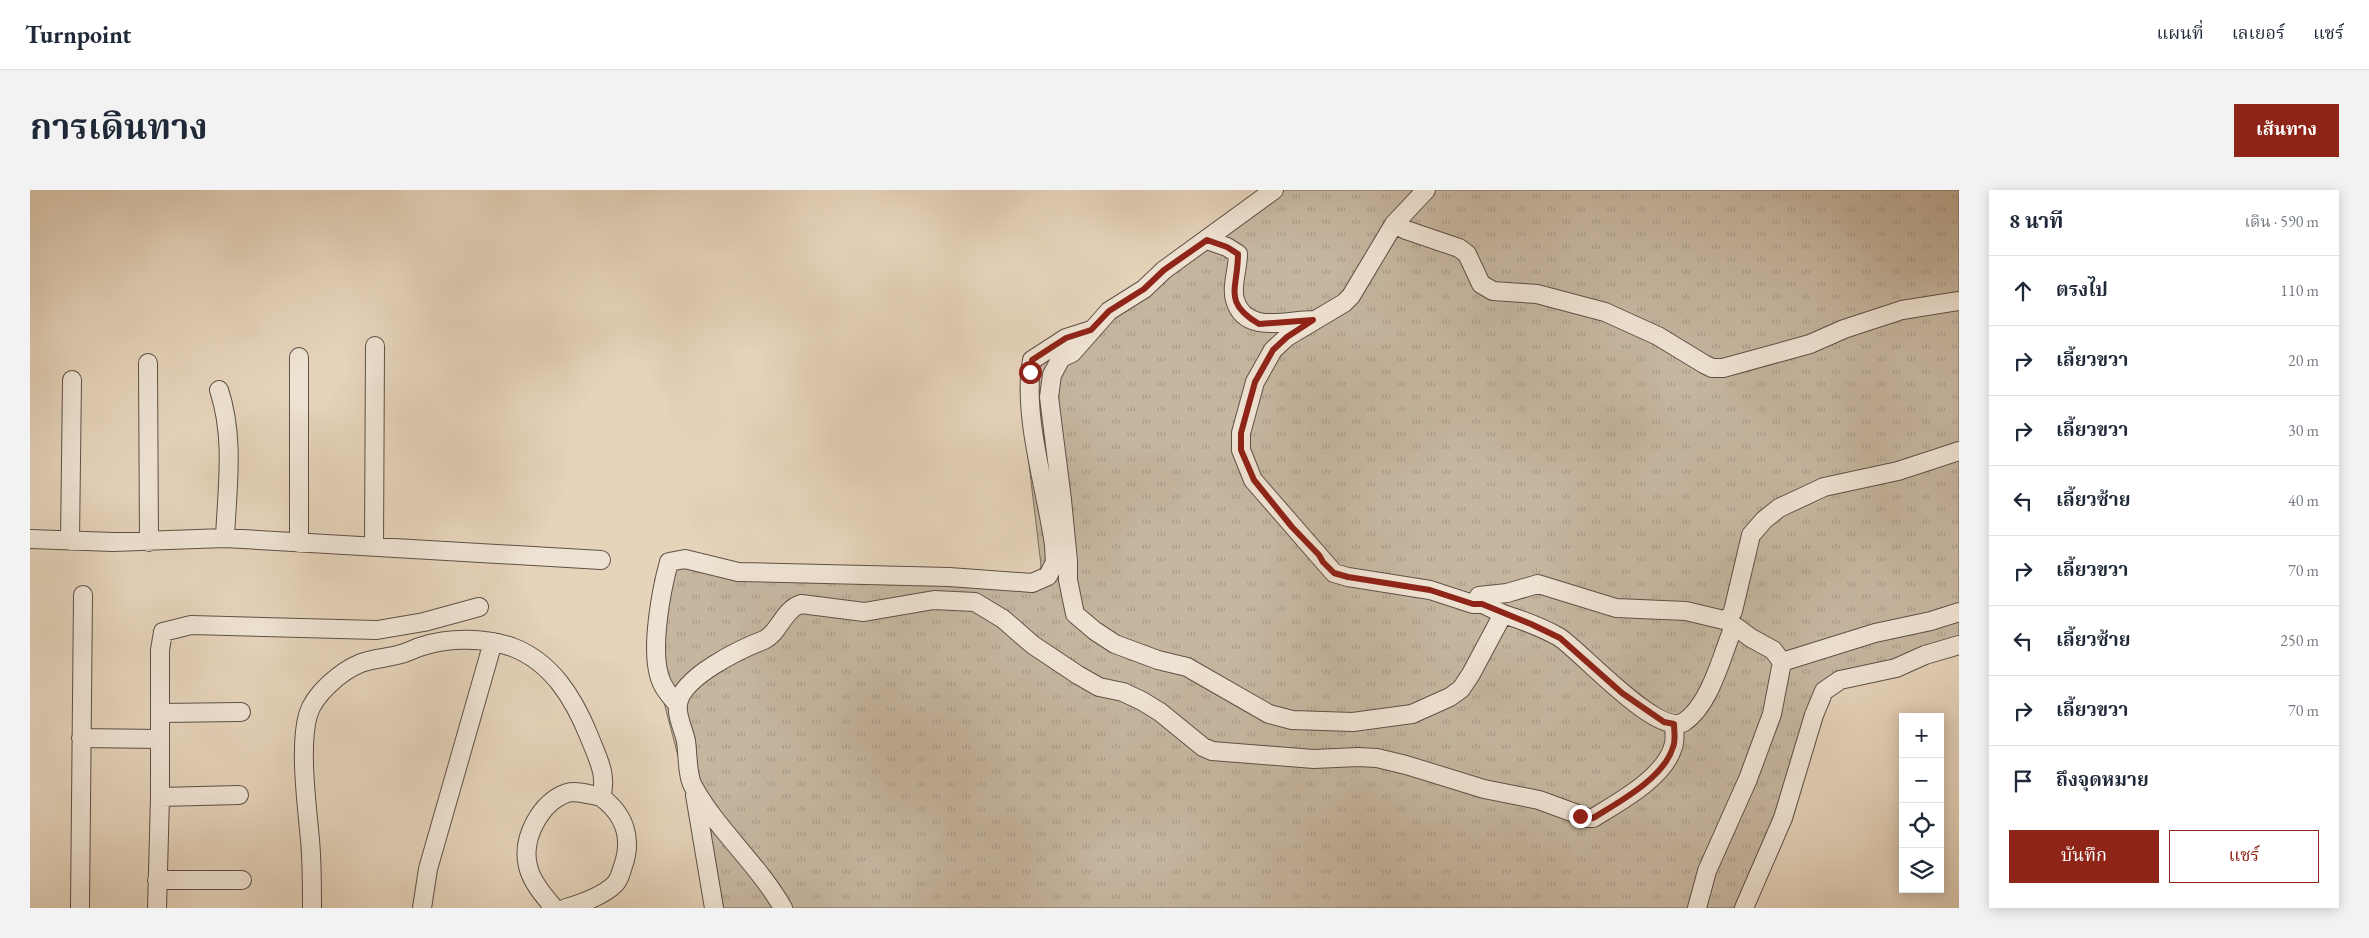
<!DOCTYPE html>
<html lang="th">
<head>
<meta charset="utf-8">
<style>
	body { margin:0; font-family:"EB Garamond","Noto Serif Thai",serif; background:#f2f2f3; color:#1f2937 }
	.controls { position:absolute; right:15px; bottom:15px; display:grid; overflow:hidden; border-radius:0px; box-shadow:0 2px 12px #0003 }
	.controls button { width:45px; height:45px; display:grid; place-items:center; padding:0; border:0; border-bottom:1px solid #e0e1e3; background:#fff; color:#1f2937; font:25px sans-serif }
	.stop { position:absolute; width:15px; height:15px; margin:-11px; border:4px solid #8f2418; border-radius:50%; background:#fff }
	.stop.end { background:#8f2418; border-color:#fff; box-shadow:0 1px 5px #0008 }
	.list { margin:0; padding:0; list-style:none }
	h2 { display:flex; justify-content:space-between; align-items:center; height:65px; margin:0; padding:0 20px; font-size:21px }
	h2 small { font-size:16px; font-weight:400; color:#747a83 }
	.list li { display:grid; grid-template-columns:32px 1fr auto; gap:15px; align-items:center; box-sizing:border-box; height:70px; padding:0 20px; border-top:1px solid #e0e1e3 }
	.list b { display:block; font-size:19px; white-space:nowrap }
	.list em { font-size:16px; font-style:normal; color:#747a83 }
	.actions { display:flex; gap:10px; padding:15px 20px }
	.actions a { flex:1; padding:11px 0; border:1px solid #8f2418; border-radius:0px; text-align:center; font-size:18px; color:#8f2418 }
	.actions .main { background:#8f2418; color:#fff }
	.icon { flex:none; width:28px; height:28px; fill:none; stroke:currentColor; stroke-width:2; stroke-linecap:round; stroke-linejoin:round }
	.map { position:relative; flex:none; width:1929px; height:718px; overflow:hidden; border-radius:0px }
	header { display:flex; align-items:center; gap:30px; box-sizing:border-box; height:70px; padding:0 25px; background:#fff; border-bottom:1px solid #e0e1e3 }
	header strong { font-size:24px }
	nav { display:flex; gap:28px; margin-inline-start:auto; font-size:18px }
	.intro { display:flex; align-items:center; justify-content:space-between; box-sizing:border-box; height:120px; padding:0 30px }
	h1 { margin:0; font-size:35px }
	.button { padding:12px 22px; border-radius:0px; background:#8f2418; color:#fff; font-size:18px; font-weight:700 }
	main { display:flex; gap:30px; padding:0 30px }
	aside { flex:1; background:#fff; border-radius:0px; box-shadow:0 2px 12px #0003 }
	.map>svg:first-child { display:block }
	.grass { fill:url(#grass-tufts); stroke:#7c6e60 }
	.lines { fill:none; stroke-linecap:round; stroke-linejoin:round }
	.minor-casing { stroke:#5e5146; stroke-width:20 }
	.minor { stroke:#eee2d2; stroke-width:18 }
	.route { stroke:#8f2418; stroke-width:6 }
</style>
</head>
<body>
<header>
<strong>Turnpoint</strong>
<nav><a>แผนที่</a><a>เลเยอร์</a><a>แชร์</a></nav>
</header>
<div class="intro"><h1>การเดินทาง</h1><a class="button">เส้นทาง</a></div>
<main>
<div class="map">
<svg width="1929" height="718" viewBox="0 0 1929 718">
	<defs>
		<pattern id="grass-tufts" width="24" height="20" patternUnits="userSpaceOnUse" patternTransform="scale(1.25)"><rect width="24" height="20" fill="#c6b6a0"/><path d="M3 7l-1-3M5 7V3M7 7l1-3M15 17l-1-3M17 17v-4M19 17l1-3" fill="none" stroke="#ab9c89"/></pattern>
	</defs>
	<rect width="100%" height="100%" fill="#e5d3ba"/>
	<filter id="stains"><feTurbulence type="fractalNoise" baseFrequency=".004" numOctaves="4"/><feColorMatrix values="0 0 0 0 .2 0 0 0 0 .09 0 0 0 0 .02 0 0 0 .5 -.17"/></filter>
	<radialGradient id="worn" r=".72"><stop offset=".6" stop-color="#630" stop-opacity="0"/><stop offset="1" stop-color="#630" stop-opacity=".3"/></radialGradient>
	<path class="grass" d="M1240,0H1929V452L1797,496L1742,638L1706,718H682L666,635L619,455L625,389L632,376L1008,385L1011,375L990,199L993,180L1003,166L1103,103Z"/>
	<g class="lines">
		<g class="minor-casing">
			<path id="minor" d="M1244,0L1134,80L1114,99L1079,121L1042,163L1031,168L1022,185L1019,207L1032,310L1038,371V390L1045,424L1065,441L1085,454L1128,470L1157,477L1239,524L1262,530L1323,532L1382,524L1420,507L1431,499L1441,484L1473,424L1453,414H1443L1400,400L1318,387L1304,383L1223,290L1211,260V243L1225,192L1243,160L1257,147L1314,113L1321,106L1364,34L1396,0
				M1364,34L1376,40L1429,58L1437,64L1451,94L1463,101L1507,104L1575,122L1628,146L1674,174L1682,178H1693L1780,154L1814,139L1872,120L1929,111
				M1177,50L1197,57L1208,64C1208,78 1201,97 1205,110C1215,145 1258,130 1283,130
				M118,173L119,352
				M189,200C205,248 197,299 195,348
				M0,349L83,352L195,348L571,370
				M40,351L42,190
				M269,353V167
				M344,357L345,156
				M1449,406L1477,403L1508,394L1586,418L1656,421L1698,431L1721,448L1743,460L1752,472L1742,524L1718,589L1677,681L1667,718
				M1473,424C1492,430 1511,437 1529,447C1551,461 1628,548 1654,532C1681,514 1692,464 1704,436
				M1698,431L1703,421L1721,345L1734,330L1749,318L1794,297L1868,281L1929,261
				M1752,472L1845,443L1901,431L1929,422
				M648,515C640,506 632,497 629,485C621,456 631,401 639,372L655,369L708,382L919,387L1002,393L1018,386L1025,372L1024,355C1016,298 992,225 1002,170L1036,148L1061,140
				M130,523L211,522
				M51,548L130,549
				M665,605L684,718
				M130,607L209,605
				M127,690H212
				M50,718L53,405
				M127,718L130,607V460L133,442L161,435L347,440L394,432L449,417
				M282,718C282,695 282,672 280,650C277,616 269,557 278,525C284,504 311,481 331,473C344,468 358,468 371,464C379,462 385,458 393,456C420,447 455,448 482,457C522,472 544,509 559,546C567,567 578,585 571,607C594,624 603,648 593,676C591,682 590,689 585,694C573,706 553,713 536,718
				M392,718L398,679L463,452
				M524,718C514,706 501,691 498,676C491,648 511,612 537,603C547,600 561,605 571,607
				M753,718C728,674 687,640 663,596C657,585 658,565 656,551C654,541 646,525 648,514C652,487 710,459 734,450C749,443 753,420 771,414L834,422L904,410L945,412L973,429L1003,455L1048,485L1069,497L1093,502L1112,511L1130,522L1173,557L1182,561L1284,569L1328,567L1347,568L1376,575L1454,599L1509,610L1558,628H1563C1589,612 1634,588 1643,557C1646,550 1644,541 1644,534
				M1714,718L1753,628L1784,525L1794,501L1810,490L1866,478L1895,465L1929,455"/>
		</g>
		<use href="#minor" class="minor"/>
	</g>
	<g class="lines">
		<path class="route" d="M1000,182L1002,170L1036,148L1061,140L1079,121L1114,99L1134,80L1177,50L1197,57L1208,64C1208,99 1192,112 1229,134L1283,130L1257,147L1243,160L1225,192L1211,243V260L1224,290L1262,337L1289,365L1293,372L1304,383L1318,387L1400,400L1443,414H1452L1501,434L1530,448L1592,503L1634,532L1644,534C1644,541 1646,550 1643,557C1634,588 1589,612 1563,628L1550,626"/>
	</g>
	<rect width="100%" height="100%" filter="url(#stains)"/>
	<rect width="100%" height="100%" fill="url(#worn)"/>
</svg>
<div class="controls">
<button>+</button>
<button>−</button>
<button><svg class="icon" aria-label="locate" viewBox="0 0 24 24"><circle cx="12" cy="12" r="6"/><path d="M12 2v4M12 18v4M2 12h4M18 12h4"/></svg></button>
<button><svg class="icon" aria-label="layers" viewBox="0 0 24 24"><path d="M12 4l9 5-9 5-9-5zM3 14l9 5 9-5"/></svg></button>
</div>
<div class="stop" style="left:1000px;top:182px"></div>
<div class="stop end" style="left:1550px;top:626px"></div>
</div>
<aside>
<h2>8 นาที<small>เดิน · 590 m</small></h2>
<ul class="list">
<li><svg class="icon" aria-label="ahead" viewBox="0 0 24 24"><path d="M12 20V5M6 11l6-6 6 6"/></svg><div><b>ตรงไป</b></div><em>110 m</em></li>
<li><svg class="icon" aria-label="right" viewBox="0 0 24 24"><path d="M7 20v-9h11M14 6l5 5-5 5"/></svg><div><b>เลี้ยวขวา</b></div><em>20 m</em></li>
<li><svg class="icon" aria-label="right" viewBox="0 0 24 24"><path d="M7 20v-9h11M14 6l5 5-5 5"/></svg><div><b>เลี้ยวขวา</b></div><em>30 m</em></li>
<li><svg class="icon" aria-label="left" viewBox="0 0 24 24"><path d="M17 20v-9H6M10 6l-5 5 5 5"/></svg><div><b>เลี้ยวซ้าย</b></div><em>40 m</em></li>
<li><svg class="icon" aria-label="right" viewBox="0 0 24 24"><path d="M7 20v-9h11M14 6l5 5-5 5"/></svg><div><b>เลี้ยวขวา</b></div><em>70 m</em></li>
<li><svg class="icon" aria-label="left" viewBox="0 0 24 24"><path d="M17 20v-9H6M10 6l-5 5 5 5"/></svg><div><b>เลี้ยวซ้าย</b></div><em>250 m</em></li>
<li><svg class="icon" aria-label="right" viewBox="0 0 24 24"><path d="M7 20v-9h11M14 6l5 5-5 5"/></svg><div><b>เลี้ยวขวา</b></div><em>70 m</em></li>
<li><svg class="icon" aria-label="arrive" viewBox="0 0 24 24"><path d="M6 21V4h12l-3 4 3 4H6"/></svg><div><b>ถึงจุดหมาย</b></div></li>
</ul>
<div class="actions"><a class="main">บันทึก</a><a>แชร์</a></div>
</aside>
</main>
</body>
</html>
